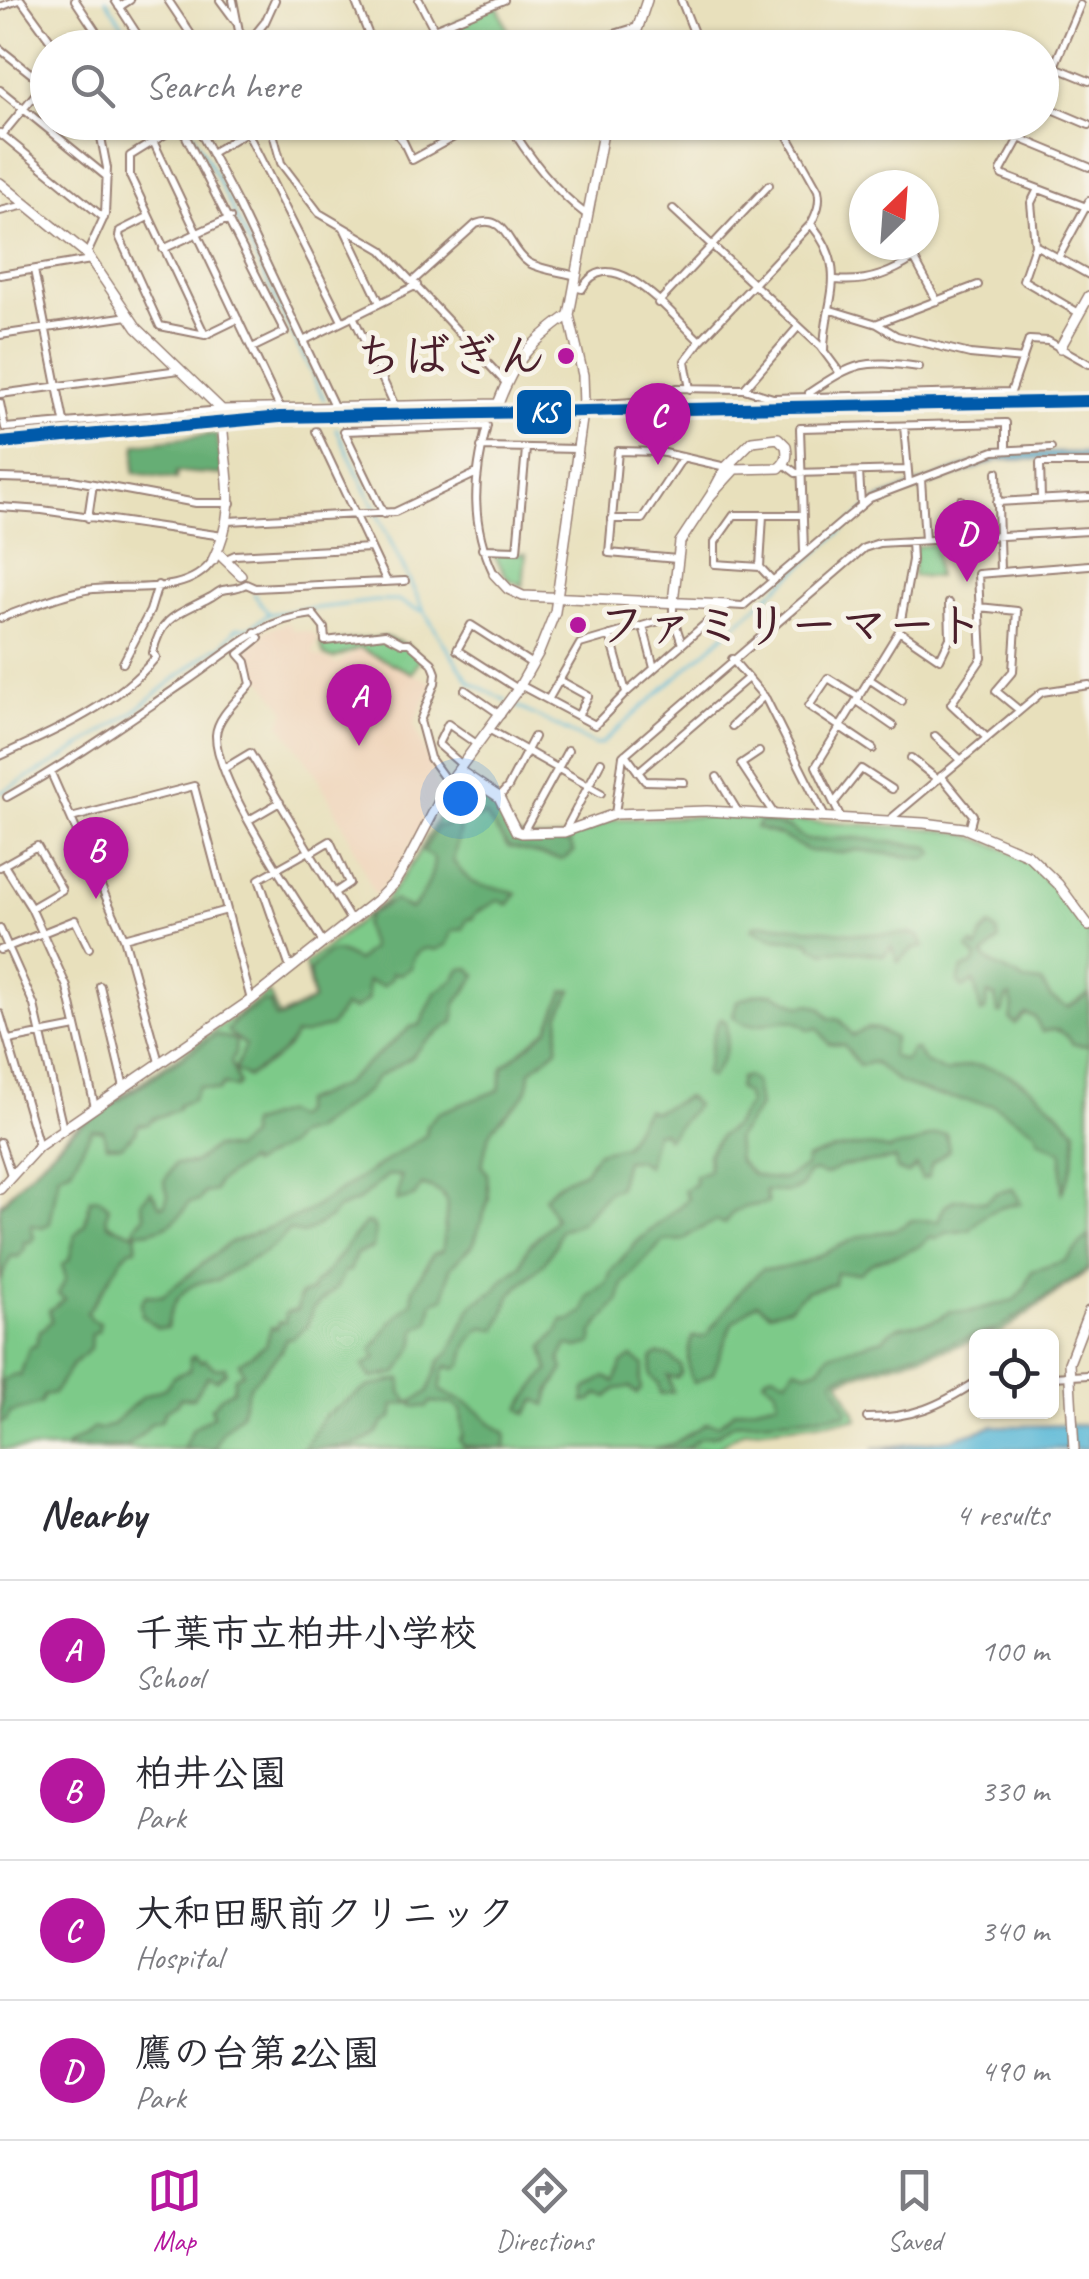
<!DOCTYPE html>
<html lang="en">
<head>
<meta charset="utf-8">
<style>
	body { margin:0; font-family:Caveat,"Klee One",sans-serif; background:#f7f7f7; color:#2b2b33 }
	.controls { position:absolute; right:30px; bottom:30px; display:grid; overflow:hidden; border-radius:15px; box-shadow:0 2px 8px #0004 }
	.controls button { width:90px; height:90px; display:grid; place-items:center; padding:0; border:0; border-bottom:2px solid #e1e1e2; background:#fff; color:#2b2b33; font:50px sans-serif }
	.compass { position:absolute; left:849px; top:170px; width:90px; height:90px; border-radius:50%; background:#fff; box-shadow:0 2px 8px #0004; rotate:25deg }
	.you { position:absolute; left:460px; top:798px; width:35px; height:35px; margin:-25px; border:8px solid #fff; border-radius:50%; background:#1a73e8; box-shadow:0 0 0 15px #1a73e833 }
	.badge { display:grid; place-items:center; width:65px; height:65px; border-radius:50%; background:#b5179e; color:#fff; font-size:32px; font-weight:700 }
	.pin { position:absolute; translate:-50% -82px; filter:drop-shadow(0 2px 5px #0008) }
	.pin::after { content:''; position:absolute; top:52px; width:35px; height:30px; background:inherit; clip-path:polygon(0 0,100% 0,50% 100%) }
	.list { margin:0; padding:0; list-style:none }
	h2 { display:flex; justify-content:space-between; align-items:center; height:130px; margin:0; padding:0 40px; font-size:42px }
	h2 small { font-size:32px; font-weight:400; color:#7c7c81 }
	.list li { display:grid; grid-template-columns:65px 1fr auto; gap:30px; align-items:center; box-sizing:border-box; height:140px; padding:0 40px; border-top:2px solid #e1e1e2 }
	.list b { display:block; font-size:38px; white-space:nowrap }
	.list p { margin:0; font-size:32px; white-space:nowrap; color:#7c7c81 }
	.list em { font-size:32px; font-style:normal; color:#7c7c81 }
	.icon { flex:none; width:55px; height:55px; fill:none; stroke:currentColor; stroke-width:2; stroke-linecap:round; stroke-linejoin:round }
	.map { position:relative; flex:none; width:1089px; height:1449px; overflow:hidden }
	.search { position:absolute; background:#fff; box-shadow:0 2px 8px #0004; left:30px; right:30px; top:30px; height:110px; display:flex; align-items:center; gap:25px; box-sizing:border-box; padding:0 35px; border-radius:55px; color:#7c7c81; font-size:38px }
	.sheet { height:690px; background:#fff }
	nav { display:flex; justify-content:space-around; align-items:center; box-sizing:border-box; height:140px; border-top:2px solid #e1e1e2; background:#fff; font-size:28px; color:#7c7c81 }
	nav a { display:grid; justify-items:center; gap:5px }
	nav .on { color:#b5179e }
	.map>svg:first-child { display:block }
	.built { fill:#f0d6bc }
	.green { fill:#7dca89; stroke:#64745a; stroke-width:2.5 }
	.forest { fill:#66ae75; stroke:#586650; stroke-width:2.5 }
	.water { fill:#58b8d7; stroke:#516c81; stroke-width:2.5 }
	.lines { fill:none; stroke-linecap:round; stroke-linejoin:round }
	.stream { stroke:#58b8d7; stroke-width:2.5 }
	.street-casing { stroke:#998074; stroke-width:10 }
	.secondary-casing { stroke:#998074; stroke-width:12 }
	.street { stroke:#fff; stroke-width:6 }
	.secondary { stroke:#fff; stroke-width:9 }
	.rail { stroke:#4a1f2b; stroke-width:2.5 }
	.rail-1-casing { stroke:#f7f3e8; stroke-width:20 }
	.rail-1 { stroke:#005aaa; stroke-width:12 }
	.poi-dot { fill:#b5179e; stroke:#f7f3e8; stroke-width:4 }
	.labels { text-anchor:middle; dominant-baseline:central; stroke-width:10; stroke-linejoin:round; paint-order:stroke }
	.poi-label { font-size:48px; font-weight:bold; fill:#4a1f2b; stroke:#f7f3e8; text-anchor:end }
	.line-badge { stroke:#f7f3e8; stroke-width:4 }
	.badge-label { font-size:28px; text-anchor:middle; font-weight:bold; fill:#fff }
</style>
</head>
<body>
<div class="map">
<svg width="1089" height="1449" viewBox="0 0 1089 1449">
	<rect width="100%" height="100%" fill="#f7f3e8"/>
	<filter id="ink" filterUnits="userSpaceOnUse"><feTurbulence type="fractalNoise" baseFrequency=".01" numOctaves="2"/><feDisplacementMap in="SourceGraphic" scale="20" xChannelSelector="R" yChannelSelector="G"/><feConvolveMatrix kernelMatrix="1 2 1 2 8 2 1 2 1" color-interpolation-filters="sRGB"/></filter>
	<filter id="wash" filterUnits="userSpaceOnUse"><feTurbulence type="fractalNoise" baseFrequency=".0048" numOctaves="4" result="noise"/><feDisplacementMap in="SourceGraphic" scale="40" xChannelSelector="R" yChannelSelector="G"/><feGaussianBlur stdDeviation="2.25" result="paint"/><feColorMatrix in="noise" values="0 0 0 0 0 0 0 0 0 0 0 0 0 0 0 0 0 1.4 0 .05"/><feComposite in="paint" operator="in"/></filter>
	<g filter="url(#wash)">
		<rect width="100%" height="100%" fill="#e8e0bc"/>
		<path class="built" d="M288,622L293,630L311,632L318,638L313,654L337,664L359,649L433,683L414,724L440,789L399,866L375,896L347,832L316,774L280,723L286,711L242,654L264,636L262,632Z"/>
		<path class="green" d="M497,5L515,47H468L454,23Z
			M936,544L937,577L913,576L914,547Z
			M492,552L526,554L523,586L508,579Z
			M385,637L407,645L421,657L412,673L359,648L333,659L324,655L320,643Z
			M469,780C495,799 494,803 509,829C519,844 571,839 586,832C597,827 604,821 616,819L707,816L924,828L963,833L1005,849L1032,864L1048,880L1089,934V1270L1000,1333L976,1336V1340L839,1380L858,1419L744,1431L715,1449H0V1204L72,1130L269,993L279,1017L313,1000L305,964L385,901L414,861L458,782Z"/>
		<path class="forest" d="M216,434L224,475L176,472V479L134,473L136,444Z
			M475,788L489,796L516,837L570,843L574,852L562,860L508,847L485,815L475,819L462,803Z
			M458,810L463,813L453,861C478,896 483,881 517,893L508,905L499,900L476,913L472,919H467L463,929L452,931L446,945L435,950C421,945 412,954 411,968L400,974L392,973V978L383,986L367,981L368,1000L354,1010L344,1007L330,1027C316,1028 310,1036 295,1035C288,1053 263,1067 247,1077L235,1070L245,1045L227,1031L238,1018L264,1002L270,1003L275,1018H282L313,1000L309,971C330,949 330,945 357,961L371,948L364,925L369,915L394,900L410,909C422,902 434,874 434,859L423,851L438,826H446Z
			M760,821L790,828L806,840L855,838L930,847L934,854L926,859L858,850L842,853L809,851L779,835L756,828Z
			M768,924L861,934H914L919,936L924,947L913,949L898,962L891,947L885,955C866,953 841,948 824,952L813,947L809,941L774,938L752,929L755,925Z
			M990,926L997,932L999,940L983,956C994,968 1011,971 1024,981L1041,982L1051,998L1068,1007L1089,994V1046L1073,1044C1065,1032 1056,1026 1042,1032L1035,1017L1026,1014L1015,1024L1010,1019L1013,1007L1010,996L1006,998L1002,1013H998L995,997L988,994L985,1011L981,1013L974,981L963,988L958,983L962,969L973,965L977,958L968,949L972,944L977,949L982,934Z
			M469,968L477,975L456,1004L454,1022L425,1042L409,1059L377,1077L368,1090L312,1131L297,1135L288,1145L251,1165L248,1161L218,1182L215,1191L204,1193L199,1201L188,1203C180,1223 156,1233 135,1232L136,1225L145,1216L141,1202L151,1191L160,1206L165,1205L168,1195L164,1181L175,1164L194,1163L214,1147L234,1149L249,1137V1124L284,1112L294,1118L300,1112L302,1102L341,1086L411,1027L420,1025L435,993L454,980L460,969Z
			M572,990L560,1014L557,1049L530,1071C530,1101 512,1105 495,1126C486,1137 485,1153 482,1166L487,1173L489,1199L474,1243L450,1268L444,1298L433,1302L429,1322L416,1329L415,1343L398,1373L371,1378L363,1366L376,1358L372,1350L391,1322L412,1302L413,1289L433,1254L442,1251C444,1245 444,1239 444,1233C446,1206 455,1194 422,1185L414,1197L397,1201L401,1176L388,1175L358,1201L337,1209L330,1218L303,1234L288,1230C275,1254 238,1262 218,1280C187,1280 171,1299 167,1328H157L142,1315L141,1303L146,1295L162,1296L229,1243L304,1214L426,1135L427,1125L438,1113L499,1090L503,1067L548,1029L564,991Z
			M773,993L801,1006L811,1004L821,1008L829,1018L840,1020L853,1036L867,1028L877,1029L894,1038L891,1056L905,1061L911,1050L916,1049L924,1061L945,1072C952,1071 961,1067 968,1066C1012,1063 1048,1101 1076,1130C1076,1151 1072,1174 1062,1192V1152L1039,1140L1036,1131L993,1105L934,1095L900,1083L873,1062L859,1066L844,1045L829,1044L818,1028L809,1030C784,1005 754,1040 733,1016L737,1001L756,994Z
			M721,1018L726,1022C730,1047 725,1059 710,1078L705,1074C711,1055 710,1034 721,1018Z
			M216,1035L236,1040L235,1054L231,1062L239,1084L235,1088L224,1084L218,1091L199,1087L192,1100L179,1105L177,1110L152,1119L148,1124L138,1125L136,1132L121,1146L106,1145L103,1130H92L71,1169L59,1174L50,1223L43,1228L31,1225L34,1238L30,1242H24L25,1249L18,1257L11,1256L0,1281V1207L19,1184L72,1132Z
			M747,1076L755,1082L759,1107L736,1138L738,1160L752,1174L767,1178L784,1179L805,1167L807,1159C831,1148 864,1142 889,1150C899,1144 904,1147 914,1144C927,1139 931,1133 946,1134L949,1150L932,1163L928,1177L922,1179L916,1166L908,1174L897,1170L895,1159L843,1166L825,1175L814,1171L807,1174L802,1187L789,1192L765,1191L768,1203C750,1207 733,1205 725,1224L716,1221L692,1233L684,1240L663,1241L623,1284L619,1300L593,1332L592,1343L578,1348L567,1345L560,1359L564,1369L550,1391L546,1405L536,1400L527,1414L520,1409C525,1400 542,1375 549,1371L543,1347L558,1331L561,1321L572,1320L584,1311L587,1298L607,1282L611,1271L637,1242L688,1199L684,1190L695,1184V1176L709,1170L708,1154L720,1136L734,1126L749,1103L746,1094L738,1089L740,1078Z
			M687,1097L696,1105L667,1139L663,1132L655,1133L647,1166L637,1160H625L618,1188L609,1191L580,1223L560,1230L556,1244L545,1262L511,1294L497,1330L484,1327C469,1337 465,1348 462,1365L455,1369L447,1366L443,1372L440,1390C449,1397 461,1399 471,1406C484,1414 491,1426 506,1433L505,1449L464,1446L459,1440L463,1436L461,1410L452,1404L431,1402L427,1407L413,1406L412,1402L428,1392L440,1361L449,1353L472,1305L495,1290L503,1279L521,1266C526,1240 540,1239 555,1219L544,1197C556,1184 568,1176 585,1172L597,1152L624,1146L646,1109L654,1112Z
			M1013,1189L1021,1203C998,1207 984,1212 970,1230L946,1233L936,1239L930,1237C911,1259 879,1252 860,1273H836L834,1284L807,1291L788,1308L770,1313L757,1303L732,1323L713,1373L694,1383C686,1372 687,1351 692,1337H705L737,1295L762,1269C797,1271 821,1254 852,1240C875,1229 889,1237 912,1220L939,1221C944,1194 963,1198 985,1202L996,1193Z
			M99,1198L109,1207L106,1216L108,1224L137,1235L136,1248L130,1249C113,1268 104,1292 87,1312L91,1320L100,1323L98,1331L91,1334L90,1349L72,1365L54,1393L44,1395L40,1404L10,1413L6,1421L0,1423L3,1380L15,1374L20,1376L29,1348L36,1345L39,1331L52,1321L49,1310L65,1299L58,1294L66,1278L62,1265L69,1260L75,1235L85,1224L90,1199Z
			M366,1223L372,1224L375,1230L373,1248L356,1254L350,1271L344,1272L337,1287L313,1309L307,1326L292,1338H286L281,1351L249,1387L241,1414L222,1432L215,1449H183L193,1428L214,1415L211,1408L221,1397L233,1390L235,1377L243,1373L239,1363L266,1345L271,1327L277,1328L279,1322H285L286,1313L297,1310L300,1295L312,1291L313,1285C335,1268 344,1244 366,1223Z
			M1089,1235V1268L998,1329L836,1377L833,1380L848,1411L846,1414L734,1423L717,1435L700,1438L685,1449H654L673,1444L707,1423L718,1425L735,1411L778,1401L775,1388L764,1380L767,1375L773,1373L787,1380L795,1368L807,1372L819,1368L829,1354L883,1339C899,1316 928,1332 950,1311L968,1312L1014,1300L1025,1288L1032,1271L1065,1261Z
			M657,1354L670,1356L681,1366V1374L676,1378L668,1376L673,1392L660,1394L658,1383L650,1376L652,1358Z
			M195,1356L201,1362L205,1359L214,1368L225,1367L226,1372L216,1380L208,1376L193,1398H180L177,1404L165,1411L161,1421L150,1424C144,1435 135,1438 127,1448L65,1449C72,1439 85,1439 92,1428L99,1430L112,1425L142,1397L165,1388L173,1377L190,1370V1358Z
			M632,1357L644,1365L640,1380L641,1389L637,1394L630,1387L616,1389L607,1397L598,1394L591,1401L584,1402L585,1389L605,1377L615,1382L622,1364Z
			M401,1379V1392L410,1403L394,1405L392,1418L383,1423C374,1449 331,1449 304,1449L324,1416L368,1387Z"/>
		<path class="water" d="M1013,453H1089V458L999,460L870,506L880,498L994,456Z
			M1089,1425V1449H872L952,1439L993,1426Z"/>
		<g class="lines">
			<path class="stream" d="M106,0L138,48
				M187,122L220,184L324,399
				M336,428L425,613L443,642L470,682L507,701
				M254,594L268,613
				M514,705L595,745L601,744L870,506
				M0,793L58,761L132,713L214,648H220L237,628H249L269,614L375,601H398L421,611"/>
		</g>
	</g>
	<g filter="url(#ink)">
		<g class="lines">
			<g class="street-casing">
				<path id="street" d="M21,0L56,48
					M75,0L107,48
					M115,0L146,48
					M168,0L200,48
					M220,0L237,23
					M233,0L239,31L251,48
					M355,0L374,48
					M419,0L434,29
					M681,0L700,48
					M0,7L18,0
					M119,7L130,0
					M449,23L464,48
					M416,38L422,48
					M248,43L265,22L275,0
					M122,48L124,46
					M398,48L434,29L504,0
					M569,48L637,27
					M0,49L48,87
					M1055,67L1089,81
					M0,90L107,177
					M1042,95L1080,5
					M1042,105L1089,125
					M144,122L280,408
					M195,122L238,204L334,406
					M242,122L342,321
					M270,122L281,163L319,213L382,250L506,383
					M387,122L403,141L412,160L481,122
					M508,122C526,154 558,194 587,215
					M1028,122L1001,171L1002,175L1089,208
					M0,133L104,218
					M1,136L48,79
					M1019,138L1089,167
					M213,152L263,122
					M1038,189L1031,203L1035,245L1023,280L1079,313
					M673,209L820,346L840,373
					M0,211L26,205
					M148,217L120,231L119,236L160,326L205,335
					M811,224C851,273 824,300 824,351
					M345,230L380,303
					M1035,245L1089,275
					M163,249L230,218
					M87,254L105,215L107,168L98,122
					M1058,258L1089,201
					M34,270L64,421
					M0,275L91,260
					M836,280C865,283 891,274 914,258L937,301
					M413,281L476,224C507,212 508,250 529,263C542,270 562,272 576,276
					M574,287L582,289C611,237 674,318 700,341L685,361L690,389
					M658,303L769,185
					M831,310L877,324L897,336L970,354L1023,359
					M353,316L395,406
					M238,319L205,335L130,176V156L180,125L285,332L252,348
					M878,323L978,285
					M0,335L128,316
					M303,341L417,285
					M700,341L811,224C817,212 821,203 818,190L786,133L785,122
					M744,389L798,327
					M809,393C857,361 863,360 919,367
					M0,394L179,370
					M0,403L5,428L222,410
					M584,405L634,402L677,388L744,389L773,398L1011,392L1029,340L1048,341L1089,364
					M904,426L909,483
					M316,431L387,582
					M481,447L576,449
					M784,464L796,473L905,470
					M859,472L861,504
					M997,472L1000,571
					M0,478L72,480L196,503H231
					M921,479L925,540
					M961,500L964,538
					M1041,500L1040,463H1089
					M997,502L1089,497
					M0,507L42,510L223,536
					M384,514L344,431L487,426C473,479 470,524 494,574
					M88,518L93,484
					M611,519H642L683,457
					M228,521L395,512L477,473
					M482,549L517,550L526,449
					M804,551L800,428L1006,423V449
					M226,559L235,555L371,548
					M677,559L609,553L618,451L660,452L726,467
					M760,567L763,515
					M772,580L760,567L715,564V542L734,515H803
					M979,607L1017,611L1013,671L996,691L1019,710
					M673,617L682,644
					M0,618C27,609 54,596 81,591C122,582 186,600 213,560
					M643,626L654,668
					M899,631L940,659L950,638L949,603
					M255,632L259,638L239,654L246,662L251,684C240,698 217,716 216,735C215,782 296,898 323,942
					M610,635L626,692
					M732,659L766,699L825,817
					M123,663L150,611L158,585
					M869,679L902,701
					M559,680L588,696L578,716
					M520,685L595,725L626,693L727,605L743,606L870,498L994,451L1051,448
					M518,689L457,650L471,625L532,664
					M465,690L501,715
					M859,697L828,678L809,706L873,749
					M548,700L580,644L673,617V602
					M857,701L893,726
					M732,726L764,696
					M490,730L601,793
					M935,736L960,759
					M986,737L951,704L982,658L978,574L1089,565
					M759,752L741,764L774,814
					M625,754L645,781L684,782
					M0,756C54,732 118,704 156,657L153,653C160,616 181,613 209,598C214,596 218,591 223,590C232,588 237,589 246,584L255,588L405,581
					M911,758L937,779
					M462,765L438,744L448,724L478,745
					M225,768L250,753L351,921
					M638,772L748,678
					M51,773L124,938L159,1062
					M941,776L973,815L969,830
					M717,777L738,812
					M7,797C70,762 128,721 187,681C230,652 259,620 313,614L324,628L325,641L385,634L402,643H409L432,663L436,673L435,683L420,721L430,758L448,783
					M499,797L508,787L534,737
					M834,803L861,769L892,789
					M615,814L623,756L864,548L879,543L1089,531
					M71,818L194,786L251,1000
					M841,818L816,766L899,631L912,560L911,541
					M249,820L280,802
					M888,821L1042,692L1089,685
					M523,832L568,750
					M564,832L601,762
					M310,853L330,841L349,883L334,893
					M4,865L31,908L67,987L95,1107
					M0,867L37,846L62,890L31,908
					M0,929L34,1005L63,1129
					M124,938L227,910
					M0,950L75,920L89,948
					M290,968L259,879L309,851
					M100,986L124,1087
					M0,1014L39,1146
					M9,1040L76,1027
					M0,1142L11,1175
					M1052,1377L1089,1375
					M867,1418C913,1418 939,1406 976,1382"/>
			</g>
			<g class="secondary-casing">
				<path id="secondary" d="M631,48L647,0
					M0,183L87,254L137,328L222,410C222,470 242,501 213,560
					M1060,348L1089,296
					M222,410L498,404C515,359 530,343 569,315
					M778,438L786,446C788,456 787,461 779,468L735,469L711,495L726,467L752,441Z
					M217,552L241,575
					M494,574L508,589L523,596L727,605
					M673,602L680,542L711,495
					M460,771L499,797L516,831L522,833L564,832L615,814L707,811L924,823L964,828L1028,855L1058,884L1089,926
					M0,1189L39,1146L251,1000L377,900L395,882L409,859L448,784L518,689L539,652L555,612L584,405L583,375L569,315L605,122
					M1074,1449L1069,1363L1089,1311"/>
			</g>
			<use href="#street" class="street"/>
			<use href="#secondary" class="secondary"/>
			<path class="rail" d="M605,411L679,397
				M940,412L990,408L1089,406"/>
			<g class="rail-1-casing">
				<path id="rail-1" d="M0,443L280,417L1089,401"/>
			</g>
			<use href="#rail-1" class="rail-1"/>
		</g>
	</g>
	<g class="poi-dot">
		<circle cx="566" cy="356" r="10"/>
		<circle cx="578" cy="625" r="10"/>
	</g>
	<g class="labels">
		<g class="poi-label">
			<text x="546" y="356">ちばぎん</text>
			<text x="598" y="625" text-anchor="start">ファミリーマート</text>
		</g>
	</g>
	<rect class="line-badge" x="515" y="388" width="58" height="48" rx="10" fill="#005aaa"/>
	<g class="badge-label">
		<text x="544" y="421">KS</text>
	</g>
</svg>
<div class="controls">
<button><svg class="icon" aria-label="locate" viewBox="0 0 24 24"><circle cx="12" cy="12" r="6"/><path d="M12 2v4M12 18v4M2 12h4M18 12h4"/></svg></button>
</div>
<svg class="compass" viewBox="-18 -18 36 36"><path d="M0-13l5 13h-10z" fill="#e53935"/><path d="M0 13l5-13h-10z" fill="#7c7c81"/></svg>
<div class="you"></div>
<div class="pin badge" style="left:359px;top:746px">A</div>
<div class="pin badge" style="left:96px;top:899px">B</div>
<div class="pin badge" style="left:658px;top:465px">C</div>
<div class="pin badge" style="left:967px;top:582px">D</div>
<div class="search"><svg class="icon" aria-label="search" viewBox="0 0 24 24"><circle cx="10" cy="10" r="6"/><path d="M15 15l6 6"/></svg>Search here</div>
</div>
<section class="sheet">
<h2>Nearby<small>4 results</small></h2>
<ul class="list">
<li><span class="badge">A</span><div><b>千葉市立柏井小学校</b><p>School</p></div><em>100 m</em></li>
<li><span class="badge">B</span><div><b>柏井公園</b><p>Park</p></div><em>330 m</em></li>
<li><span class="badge">C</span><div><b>大和田駅前クリニック</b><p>Hospital</p></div><em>340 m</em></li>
<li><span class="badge">D</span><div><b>鷹の台第2公園</b><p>Park</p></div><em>490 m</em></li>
</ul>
</section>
<nav>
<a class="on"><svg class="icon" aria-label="map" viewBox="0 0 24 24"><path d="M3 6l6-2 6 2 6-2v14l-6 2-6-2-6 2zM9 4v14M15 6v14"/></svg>Map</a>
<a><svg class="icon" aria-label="directions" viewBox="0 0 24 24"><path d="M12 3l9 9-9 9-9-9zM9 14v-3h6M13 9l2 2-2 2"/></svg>Directions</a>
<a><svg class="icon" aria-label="saved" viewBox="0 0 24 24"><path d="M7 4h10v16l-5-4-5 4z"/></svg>Saved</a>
</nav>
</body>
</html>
